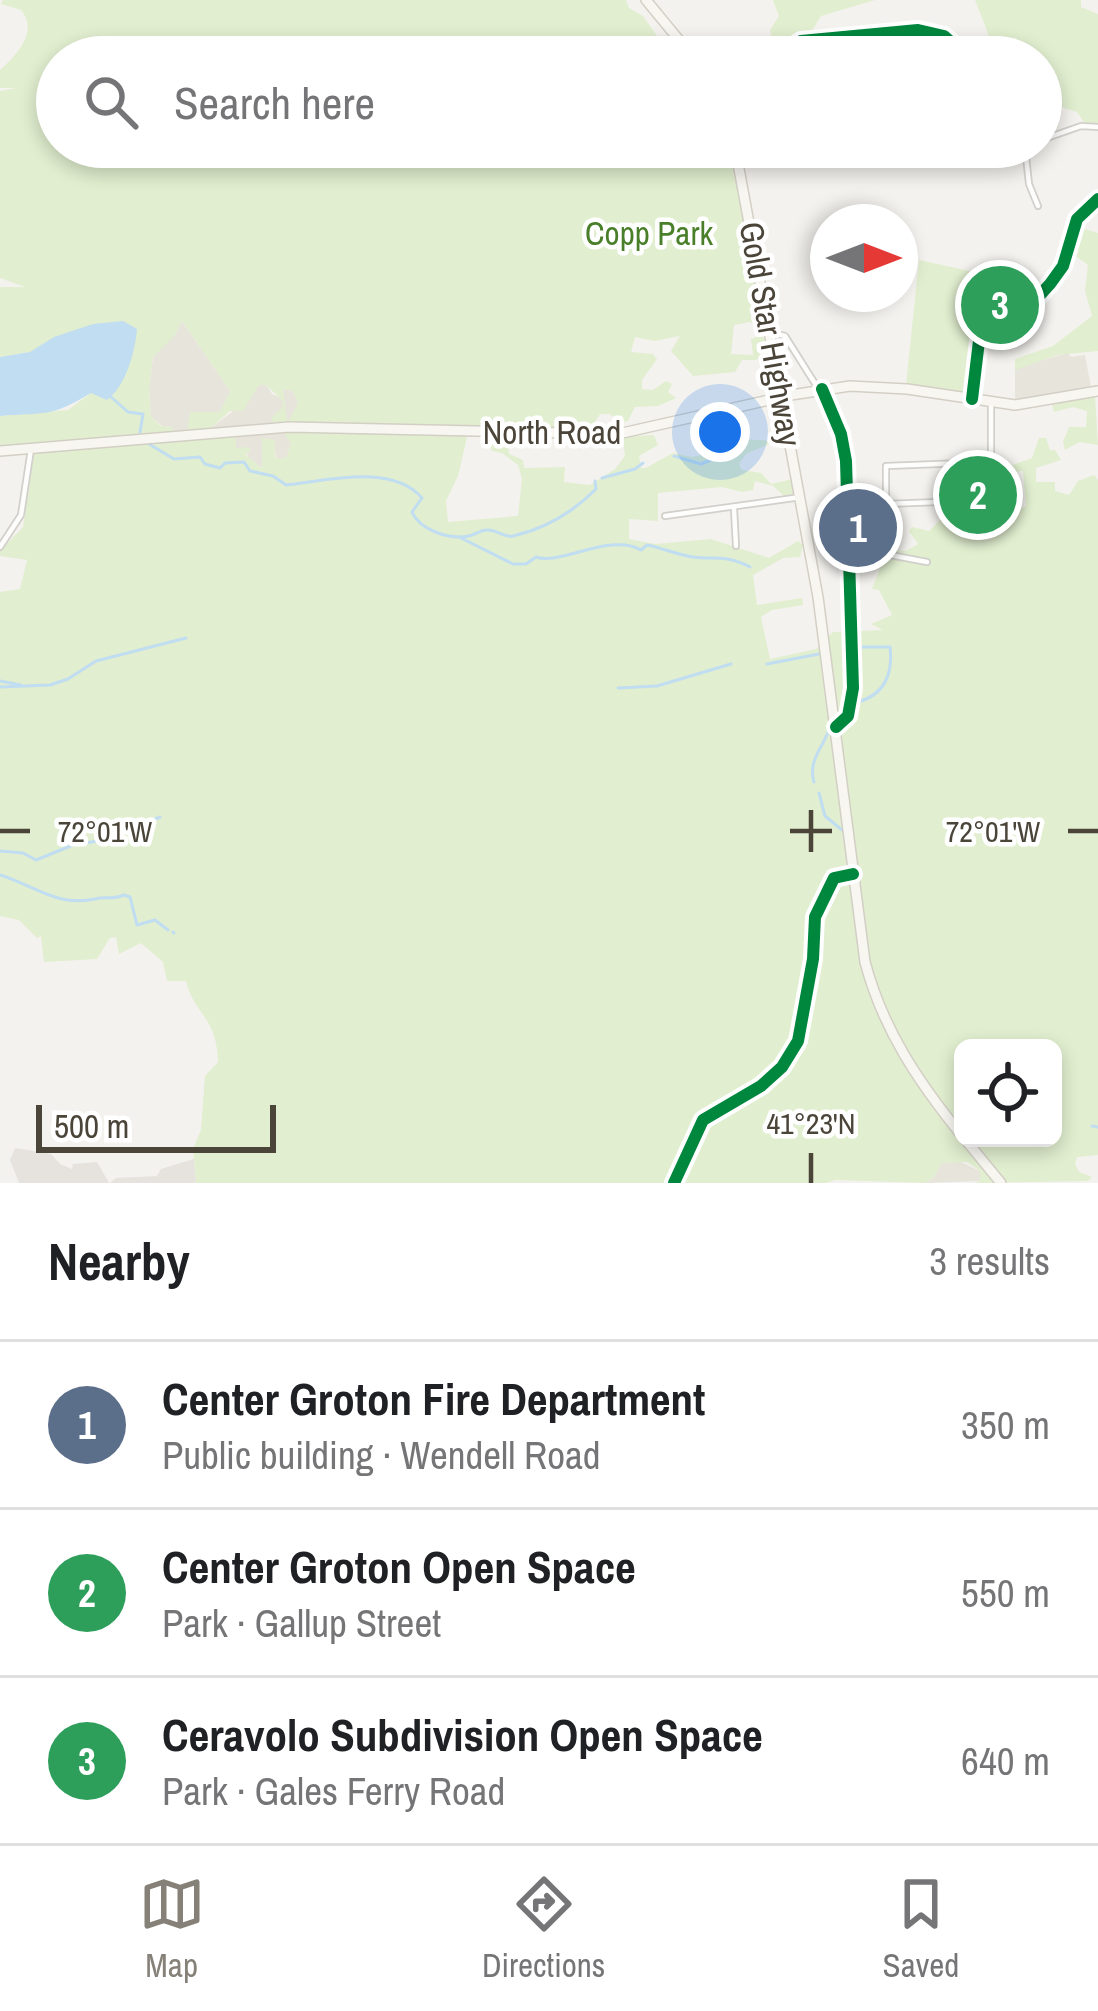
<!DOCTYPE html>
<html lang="en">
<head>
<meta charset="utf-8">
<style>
	body { margin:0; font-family:"Archivo Narrow",sans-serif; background:#f2f2f2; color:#202124 }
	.controls { position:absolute; right:36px; bottom:36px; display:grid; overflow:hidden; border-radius:18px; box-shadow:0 6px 18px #0003 }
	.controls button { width:108px; height:108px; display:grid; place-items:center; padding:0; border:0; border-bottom:3px solid #e0e0e0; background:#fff; color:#202124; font:60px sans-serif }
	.compass { position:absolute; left:810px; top:204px; width:108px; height:108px; border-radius:50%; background:#fff; box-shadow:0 6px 18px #0003; rotate:90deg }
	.scale { position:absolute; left:36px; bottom:30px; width:240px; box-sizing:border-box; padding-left:12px; border:6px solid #4b4439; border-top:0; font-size:33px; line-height:42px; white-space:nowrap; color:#4b4439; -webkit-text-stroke:9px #fff; paint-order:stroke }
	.you { position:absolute; left:720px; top:432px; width:42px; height:42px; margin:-30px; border:9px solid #fff; border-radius:50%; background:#1a73e8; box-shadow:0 0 0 18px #1a73e833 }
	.badge { display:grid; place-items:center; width:78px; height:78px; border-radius:50%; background:#868178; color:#fff; font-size:39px; font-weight:700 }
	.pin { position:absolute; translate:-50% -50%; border:6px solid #fff; box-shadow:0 3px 12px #0006 }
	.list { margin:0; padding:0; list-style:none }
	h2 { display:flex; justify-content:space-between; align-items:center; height:156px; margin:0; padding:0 48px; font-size:51px }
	h2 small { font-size:39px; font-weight:400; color:#757577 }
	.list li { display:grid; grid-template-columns:78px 1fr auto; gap:36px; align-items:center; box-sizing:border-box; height:168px; padding:0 48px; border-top:3px solid #e0e0e0 }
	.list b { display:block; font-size:45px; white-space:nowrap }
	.list p { margin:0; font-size:39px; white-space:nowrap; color:#757577 }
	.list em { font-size:39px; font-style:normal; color:#757577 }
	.icon { flex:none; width:66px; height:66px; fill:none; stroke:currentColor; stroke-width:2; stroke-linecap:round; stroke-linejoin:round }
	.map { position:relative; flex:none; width:1098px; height:1183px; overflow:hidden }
	.search { position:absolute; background:#fff; box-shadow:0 6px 18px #0003; left:36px; right:36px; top:36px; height:132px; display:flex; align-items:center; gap:30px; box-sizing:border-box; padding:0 42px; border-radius:66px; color:#757577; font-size:45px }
	.sheet { height:660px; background:#fff }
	nav { display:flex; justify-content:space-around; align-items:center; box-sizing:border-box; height:168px; border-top:3px solid #e0e0e0; background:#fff; font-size:33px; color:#757577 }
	nav a { display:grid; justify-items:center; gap:6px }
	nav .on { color:#868178 }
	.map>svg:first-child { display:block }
	.residential { fill:#e7e4dc }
	.industrial { fill:#e6e2de }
	.green { fill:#e1eecf; fill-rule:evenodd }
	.water { fill:#c0ddf1 }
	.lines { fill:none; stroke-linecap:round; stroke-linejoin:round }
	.stream { stroke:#c0ddf1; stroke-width:3 }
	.minor-casing { stroke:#d2d0cb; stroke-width:8 }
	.secondary-casing { stroke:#d3cfc5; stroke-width:12 }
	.minor { stroke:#fdfdfc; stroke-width:4.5 }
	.secondary { stroke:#f7f6f1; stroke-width:9 }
	.cycleway-casing { stroke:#fff; stroke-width:20 }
	.cycleway { stroke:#00873e; stroke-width:12 }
	.ticks { fill:none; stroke:#4b4439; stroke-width:4.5 }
	.labels { text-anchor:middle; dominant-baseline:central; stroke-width:9; stroke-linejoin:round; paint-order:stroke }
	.park-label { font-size:33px; fill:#4a7f2a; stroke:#fff }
	.street-label { font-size:33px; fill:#4b4439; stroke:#fff }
	.ticks-label { font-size:30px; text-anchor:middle; fill:#4b4439; stroke:#fff; stroke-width:9; stroke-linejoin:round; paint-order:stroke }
</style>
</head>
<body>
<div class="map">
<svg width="1098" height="1183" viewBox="0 0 1098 1183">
	<rect width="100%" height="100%" fill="#f4f2ee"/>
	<path class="residential" d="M182,321L230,391L221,412H193L187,431L168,434L173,427L162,426L151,417L149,389L153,357Z
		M1068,353L1071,357L1085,355L1091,387L1038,400L1015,401V367Z
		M266,384L272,394L284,399L283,389L293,391L298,403L287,429L291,444L286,459H276L274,440L262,444L263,468L249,459L246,451L235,448L212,427L248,400L259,385Z
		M956,1160L980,1171V1181L925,1183L933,1178L942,1162Z"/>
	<path class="industrial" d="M15,1148L51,1154L60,1164L72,1169L73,1164L97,1162L109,1183H19L10,1160Z
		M194,1159L196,1183H110L116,1178L157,1176L161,1169Z"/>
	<path class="green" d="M3,0H626L629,8L643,16L672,57H57V147H729L764,323L760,327L750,322L734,325L731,354L753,355L751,339L761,335L767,342L766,354L756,360H742L735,372L693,376L671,351L680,336L654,341L635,337L631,352L653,354L657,359L642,380V389L653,390L666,381L672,384L668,392L676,398L658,406L635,407L628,421L620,423L610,414H600L591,429H469L458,476L446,501L448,522L518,516L522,479L518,465L502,453L492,451L489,443L495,438L508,441L509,454L523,460L524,468L565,467L564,482L590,485L615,469L625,456L623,437L654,435L658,445L639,456L641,468H646L673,453L692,457L716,452L712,438L728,439L734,414H737L741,439L776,441L746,454L739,464L742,470L761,473L771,484L793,479L796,495L785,497L773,486L755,481L753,490L742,492L722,487L658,493V521L629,519V539L655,544L711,539L769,558L798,541L803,545L800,557L783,558L753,575L757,605L802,598L803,605L772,610L761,617L770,659L816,649L833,632L883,630L871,624L892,615L879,590L872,589L884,558L879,554L866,558L867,548L906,551L918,544L909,531L912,527L929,531L942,518L952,521L957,532L988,540L993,538L998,520L996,497L999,494L1017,511L1026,506L1023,471L1003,473L1002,469L1032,458L1039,438H1046L1050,450H1055L1061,460L1036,468V482H1055V491L1069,495L1078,481L1094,475L1098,480V1155L1077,1157L1075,1164L1079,1172L1092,1177L1088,1181L974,1183L980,1181V1171L967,1162L942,1163L933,1178L925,1183L835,1180L826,1183H196L193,1149L201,1130L205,1076L218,1062C217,1016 194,1015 186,981H167L163,962L141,943L119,954L116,937L110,938L97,959L44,962L41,936L37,938L19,920L0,916V592L20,589L27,560L0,556V551L23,527L34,454L29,443L0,446V416L68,410L91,393L122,380L124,373L30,352L0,357V287H25L0,278V91L16,88H0V70C17,55 39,31 21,10L1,4ZM182,321L230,391L220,412H190L187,431L173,433V427L161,426L151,417L149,389L153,357L175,335ZM259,385H266L283,401L282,408L272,417L273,424L287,421L283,389L293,391L298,403L283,431L291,444L286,458H275V440L262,438V468L245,454L251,451L249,447L236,448L235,435L212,427L230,411H243ZM963,1048H1053V1138H963Z
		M773,0H875L821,16L809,36L786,43L772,57H763L774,46L770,30L779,16Z
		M975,0H1081V7L1098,14V124L1084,122L1077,112L1058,106L1055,109L1058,128H1047L1041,115V57H1008L989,36Z
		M1079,227L1098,233V351L1057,355L1015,370V359L1053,346L1092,316L1085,291L1088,265L1074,255Z
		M919,260L974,272V288L1017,269L1030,301L1005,326L973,342L968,395L906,385Z
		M1082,397H1095L1098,445L1079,442L1065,450L1063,442L1069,427H1086L1087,411L1073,407L1054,412L1052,405Z"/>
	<path class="water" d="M123,321L137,329C135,352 126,386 107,400L91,393C50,418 46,412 0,416V357L30,352L54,337L93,324Z"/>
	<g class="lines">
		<path class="stream" d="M111,397L128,412L143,414L140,432
			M149,444L174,459L200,457L205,464L220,468L225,463L244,462L250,471L273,476L286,485C326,481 392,463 422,498L412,512C420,530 449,540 469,536C475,535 480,530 487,530C497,529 503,538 513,536C544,529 573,512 596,489L595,481
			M674,456L701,464L718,457
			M602,478L635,469L643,463
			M459,537L513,564H526L536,557C559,566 611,532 641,550L647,545C662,548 678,555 693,557C716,560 725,554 750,567
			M859,647H890C893,671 886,693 861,701
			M767,664L819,654
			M0,681L21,685
			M0,687L50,685L68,679L96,661L186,638
			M618,688L657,686L731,664
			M814,782C807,758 826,746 831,723
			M819,793L825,816L842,830
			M0,851L23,853L36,860L73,845L104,840L160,817
			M0,875C35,886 57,907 95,899C106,896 112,900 124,895L130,897L137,925L155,920L168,930
			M173,932L174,933
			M1092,1126L1098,1127"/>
		<g class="minor-casing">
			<path id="minor" d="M690,52H698L702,57
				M777,57L801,41L918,30L944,36L968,57
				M1041,140L1081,126L1098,127
				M1025,147L1029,184L1038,206
				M770,332L785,336L814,382
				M822,390L841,434L846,461L853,688L848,716L836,727
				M972,399L979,341L1019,318L1050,284L1063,266L1077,219L1098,199
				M886,504L991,500V402
				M734,509L736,546
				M665,516L801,497
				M846,540L886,538
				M0,547L21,515L31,449
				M927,562L890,555L886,538V466L990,462
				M674,1183L703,1120L761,1086L782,1067L798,1041L813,959L815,917L830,882L852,874"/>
		</g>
		<g class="secondary-casing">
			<path id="secondary" d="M646,0L693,57
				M735,147L818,597L865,962C883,1030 919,1083 963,1137
				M0,451L289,427L618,434L791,395L850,386L907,389L1015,405L1098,391
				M964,1138L1001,1183"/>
		</g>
		<use href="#minor" class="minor"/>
		<use href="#secondary" class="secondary"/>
		<g class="cycleway-casing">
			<path id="cycleway" d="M777,57L801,41L918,30L944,36L968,57
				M822,389L841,434L846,461L853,688L848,716L836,727
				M972,399L979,341L1019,318L1050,284L1063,266L1077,219L1098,199
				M674,1183L703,1120L761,1086L782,1067L798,1041L813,959L815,917L834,878L853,874"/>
		</g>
		<use href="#cycleway" class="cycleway"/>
	</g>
	<path class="ticks" d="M811,810V852M0,831H30M790,831H832M1068,831H1098M811,1153V1183"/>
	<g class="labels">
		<g class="park-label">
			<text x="649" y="233">Copp Park</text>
		</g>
		<g class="street-label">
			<text transform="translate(771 334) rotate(80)">Gold Star Highway</text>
			<text x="552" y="432">North Road</text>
		</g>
	</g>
	<g class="ticks-label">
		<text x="993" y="842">72°01'W</text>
		<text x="105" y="842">72°01'W</text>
		<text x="811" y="1134">41°23'N</text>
	</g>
</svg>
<div class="controls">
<button><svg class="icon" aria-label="locate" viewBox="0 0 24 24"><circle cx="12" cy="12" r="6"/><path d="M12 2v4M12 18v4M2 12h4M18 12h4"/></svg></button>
</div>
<svg class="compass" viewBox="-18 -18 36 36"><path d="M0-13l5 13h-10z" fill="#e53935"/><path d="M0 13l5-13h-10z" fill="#757577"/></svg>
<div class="scale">500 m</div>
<div class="you"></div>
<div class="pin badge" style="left:858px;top:528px;background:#5c6f8a">1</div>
<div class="pin badge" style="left:978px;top:495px;background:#2e9e5b">2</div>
<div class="pin badge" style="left:1000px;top:305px;background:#2e9e5b">3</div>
<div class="search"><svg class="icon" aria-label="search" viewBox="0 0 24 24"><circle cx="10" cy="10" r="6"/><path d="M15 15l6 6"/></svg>Search here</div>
</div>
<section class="sheet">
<h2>Nearby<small>3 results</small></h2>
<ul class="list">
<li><span class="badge" style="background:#5c6f8a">1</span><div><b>Center Groton Fire Department</b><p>Public building · Wendell Road</p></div><em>350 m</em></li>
<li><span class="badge" style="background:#2e9e5b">2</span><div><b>Center Groton Open Space</b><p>Park · Gallup Street</p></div><em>550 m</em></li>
<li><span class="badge" style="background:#2e9e5b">3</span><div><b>Ceravolo Subdivision Open Space</b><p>Park · Gales Ferry Road</p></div><em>640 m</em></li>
</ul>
</section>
<nav>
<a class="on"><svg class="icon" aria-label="map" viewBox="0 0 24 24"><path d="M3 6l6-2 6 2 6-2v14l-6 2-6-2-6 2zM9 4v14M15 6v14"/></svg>Map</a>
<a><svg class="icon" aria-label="directions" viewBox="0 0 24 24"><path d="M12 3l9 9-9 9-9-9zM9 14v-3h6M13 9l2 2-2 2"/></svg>Directions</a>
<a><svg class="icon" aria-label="saved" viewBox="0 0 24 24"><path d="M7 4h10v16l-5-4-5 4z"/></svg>Saved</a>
</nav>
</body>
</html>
